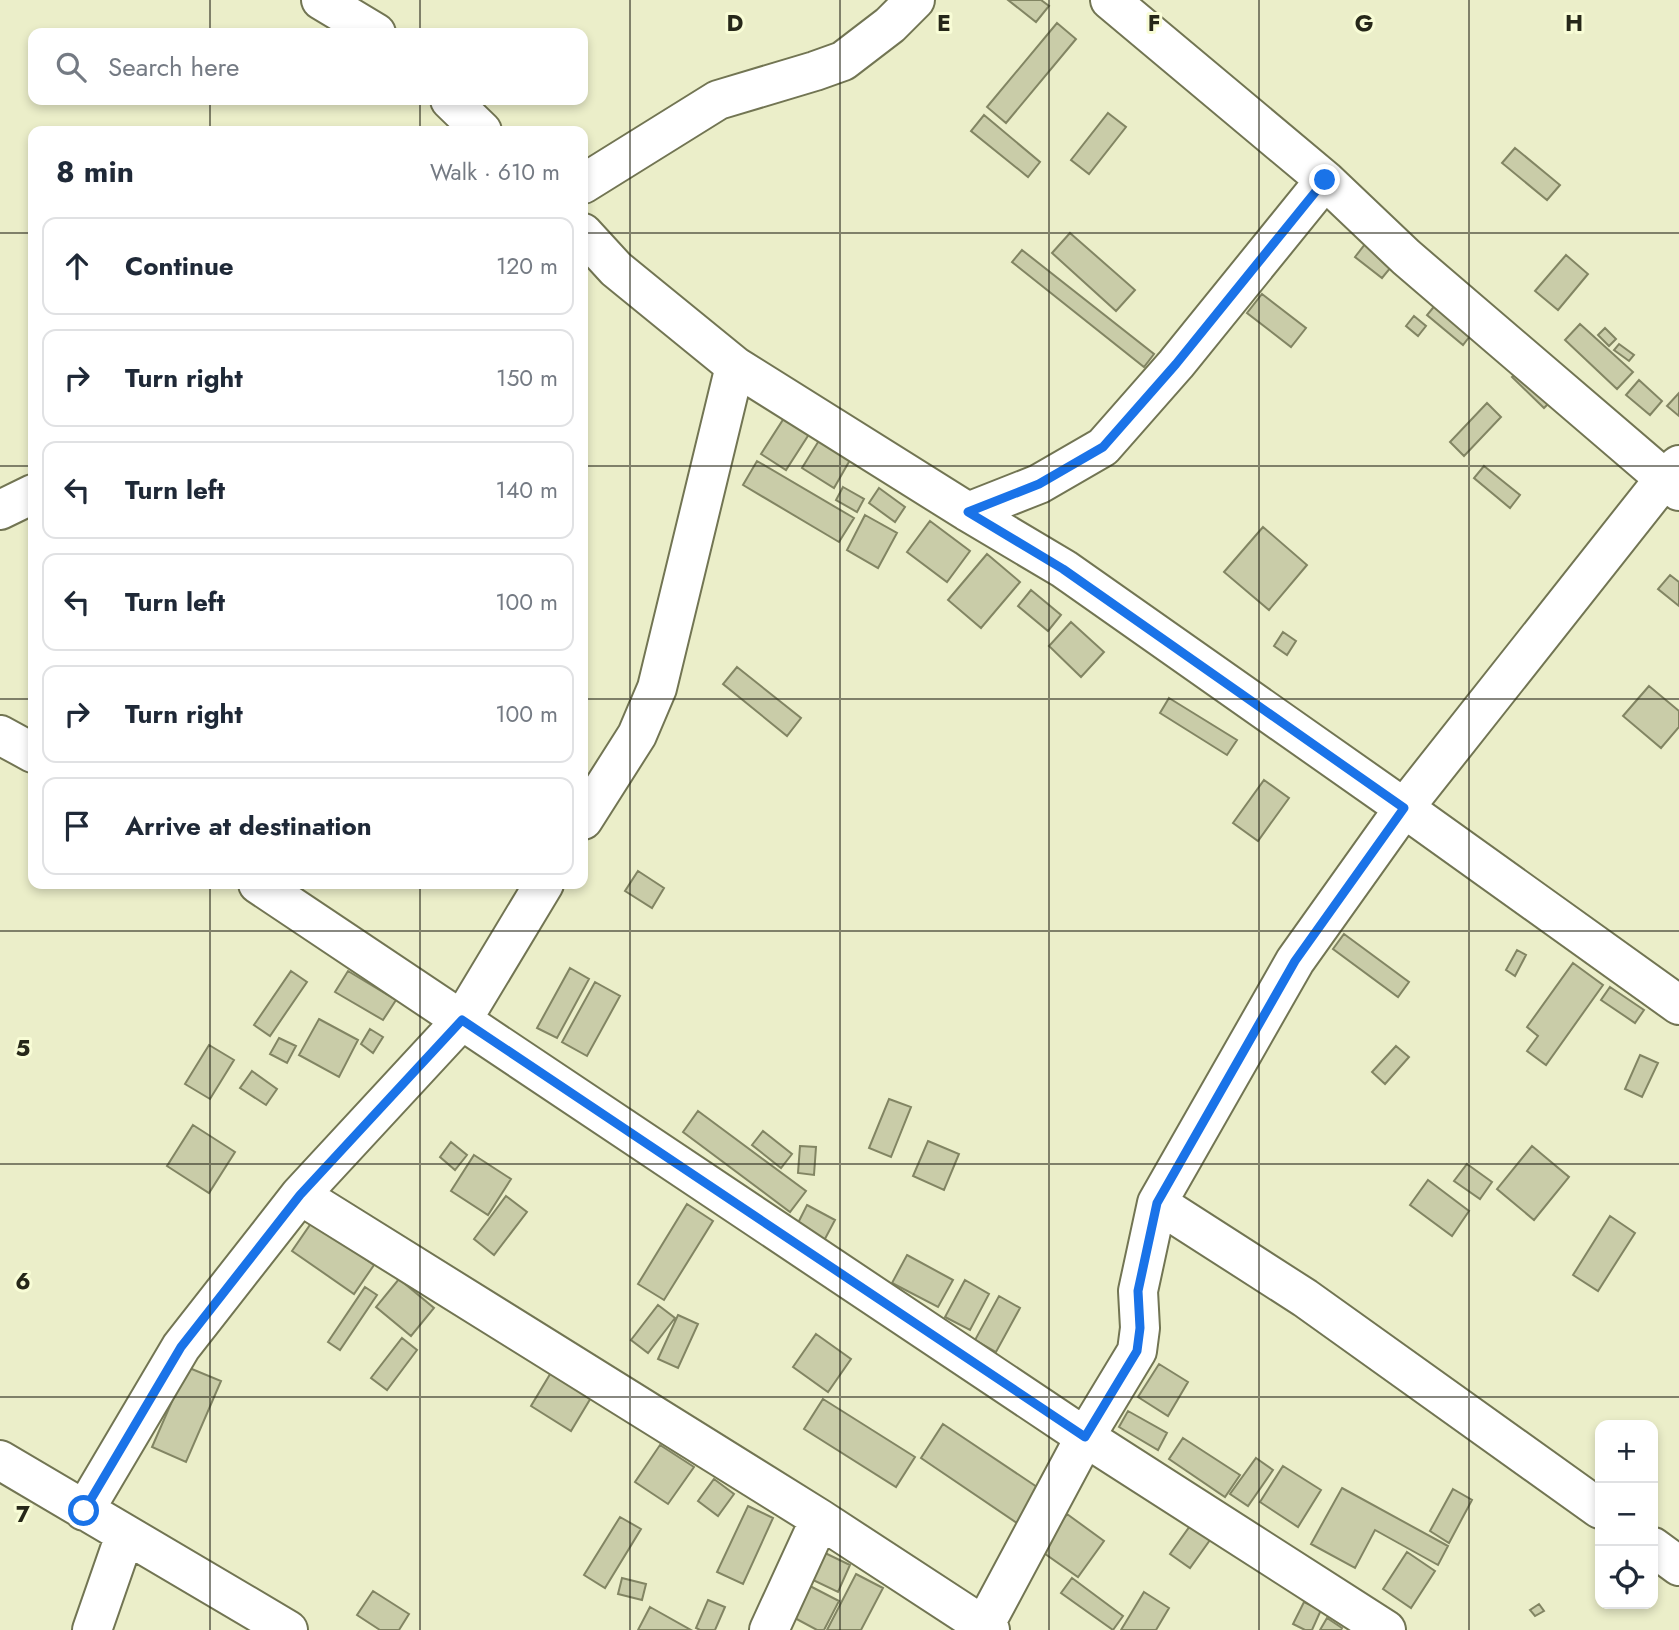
<!DOCTYPE html>
<html lang="en">
<head>
<meta charset="utf-8">
<style>
	body { margin:0; font-family:Jost,sans-serif; background:#f6f6f7; color:#1f2937 }
	.controls { position:absolute; right:21px; bottom:21px; display:grid; overflow:hidden; border-radius:14px; box-shadow:0 4px 10px #0003 }
	.controls button { width:63px; height:63px; display:grid; place-items:center; padding:0; border:0; border-bottom:2px solid #e0e1e3; background:#fff; color:#1f2937; font:35px sans-serif }
	.stop { position:absolute; width:21px; height:21px; margin:-16px; border:5px solid #1a73e8; border-radius:50%; background:#fff }
	.stop.end { background:#1a73e8; border-color:#fff; box-shadow:0 2px 7px #0008 }
	.list { margin:0; padding:0; list-style:none }
	h2 { display:flex; justify-content:space-between; align-items:center; height:91px; margin:0; padding:0 28px; font-size:30px }
	h2 small { font-size:23px; font-weight:400; color:#747a83 }
	.list li { display:grid; grid-template-columns:46px 1fr auto; gap:21px; align-items:center; box-sizing:border-box; height:98px; margin:0 14px 14px; padding:0 14px; border:2px solid #e0e1e3; border-radius:14px }
	.list b { display:block; font-size:26px; white-space:nowrap }
	.list em { font-size:23px; font-style:normal; color:#747a83 }
	.icon { flex:none; width:38px; height:38px; fill:none; stroke:currentColor; stroke-width:2; stroke-linecap:round; stroke-linejoin:round }
	.map { position:relative; flex:none; width:1679px; height:1630px; overflow:hidden }
	.search { position:absolute; background:#fff; box-shadow:0 4px 10px #0003; left:28px; top:28px; width:560px; height:77px; display:flex; align-items:center; gap:18px; box-sizing:border-box; padding:0 24px; border-radius:14px; color:#747a83; font-size:26px }
	.panel { position:absolute; background:#fff; box-shadow:0 4px 10px #0003; left:28px; top:126px; width:560px; height:763px; border-radius:14px }
	.map>svg:first-child { display:block }
	.building { fill:#c9cca8; stroke:#828563; stroke-width:2 }
	.lines { fill:none; stroke-linecap:round; stroke-linejoin:round }
	.minor-casing { stroke:#727553; stroke-width:42 }
	.minor { stroke:#fff; stroke-width:38 }
	.route { stroke:#1a73e8; stroke-width:9 }
	.grid { fill:none; stroke:#262719; stroke-width:2; stroke-opacity:0.55 }
	.grid-label { font-size:23px; text-anchor:middle; font-weight:bold; fill:#262719; stroke:#f8fcd6; stroke-width:6; stroke-linejoin:round; paint-order:stroke }
</style>
</head>
<body>
<div class="map">
<svg width="1679" height="1630" viewBox="0 0 1679 1630">
	<rect width="100%" height="100%" fill="#ebeec9"/>
	<path class="building" d="M1008,0H1041L1049,6L1036,22Z
		M1057,23L1076,39L1006,123L987,107Z
		M1108,113L1126,127L1089,174L1071,160Z
		M984,115L1040,162L1028,177L971,131Z
		M1515,148L1560,185L1547,200L1502,163Z
		M1070,233L1135,290L1116,311L1052,253Z
		M1369,239L1396,261L1382,278L1355,257Z
		M1022,250L1154,354L1144,367L1012,262Z
		M1566,255L1588,274L1558,310L1535,291Z
		M1262,294L1306,328L1291,347L1247,313Z
		M1437,303L1473,332L1463,345L1427,315Z
		M1414,316L1426,326L1418,336L1406,326Z
		M1580,324L1633,372L1617,389L1565,340Z
		M1605,328L1616,339L1609,346L1598,335Z
		M1619,344L1634,355L1629,361L1614,350Z
		M1523,366L1554,398L1544,408L1512,377Z
		M1639,380L1662,401L1650,415L1626,395Z
		M1679,393V416L1667,406Z
		M1487,403L1501,417L1464,456L1450,442Z
		M788,412L813,428L786,470L761,454Z
		M823,434L854,453L834,488L802,468Z
		M757,461L854,518L839,542L743,485Z
		M1484,466L1520,495L1510,508L1474,478Z
		M843,487L864,499L857,512L836,500Z
		M879,488L905,507L895,522L869,503Z
		M865,515L897,533L878,568L847,550Z
		M930,521L970,551L947,582L907,552Z
		M1263,527L1307,565L1269,610L1224,572Z
		M987,554L1020,582L981,628L948,600Z
		M1670,575L1679,582V606L1658,589Z
		M1031,590L1061,615L1048,631L1018,606Z
		M1071,622L1104,652L1081,677L1049,646Z
		M1283,632L1296,641L1287,655L1274,646Z
		M737,667L801,718L787,736L723,684Z
		M1649,686L1679,711V727L1661,748L1623,716Z
		M1169,698L1237,740L1227,755L1160,713Z
		M1264,780L1289,798L1258,841L1233,823Z
		M638,871L664,888L652,908L625,891Z
		M1344,934L1409,982L1398,997L1333,949Z
		M1517,950L1526,955L1515,976L1506,970Z
		M1573,963L1603,985L1546,1065L1527,1051L1538,1036L1527,1027Z
		M570,968L589,979L557,1038L537,1028Z
		M291,971L307,982L270,1036L254,1025Z
		M348,971L396,1000L383,1020L335,992Z
		M595,982L620,996L587,1056L562,1042Z
		M1610,987L1644,1010L1635,1023L1601,1000Z
		M319,1019L358,1040L339,1077L299,1055Z
		M370,1029L383,1037L373,1053L361,1044Z
		M279,1038L296,1046L287,1063L270,1054Z
		M209,1045L234,1060L210,1099L185,1084Z
		M1396,1046L1409,1057L1385,1084L1372,1072Z
		M1640,1055L1658,1063L1642,1097L1625,1089Z
		M252,1071L277,1089L266,1105L240,1088Z
		M889,1099L911,1107L891,1157L869,1148Z
		M698,1111L806,1191L790,1212L683,1132Z
		M193,1125L235,1152L209,1193L167,1166Z
		M763,1131L792,1154L781,1168L752,1145Z
		M928,1141L959,1154L944,1190L913,1176Z
		M451,1142L467,1155L455,1170L440,1157Z
		M800,1146L816,1147L814,1175L798,1173Z
		M1532,1146L1569,1177L1534,1220L1497,1189Z
		M474,1155L511,1179L488,1215L451,1191Z
		M1467,1164L1492,1182L1480,1199L1454,1181Z
		M1428,1180L1469,1211L1452,1236L1410,1205Z
		M506,1196L527,1212L494,1255L474,1239Z
		M687,1204L713,1221L664,1300L638,1284Z
		M807,1205L835,1220L818,1252L798,1223Z
		M1610,1216L1635,1233L1598,1291L1573,1275Z
		M312,1222L374,1265L354,1294L292,1251Z
		M907,1255L953,1280L938,1307L892,1283Z
		M399,1279L434,1308L411,1336L376,1307Z
		M965,1280L989,1294L970,1330L945,1317Z
		M365,1287L377,1295L340,1350L328,1342Z
		M999,1296L1020,1308L996,1352L975,1340Z
		M658,1305L675,1318L648,1353L631,1340Z
		M678,1315L698,1324L678,1368L658,1359Z
		M816,1334L851,1359L828,1392L793,1367Z
		M402,1338L417,1350L387,1390L371,1378Z
		M1159,1364L1188,1382L1168,1416L1138,1397Z
		M187,1367L221,1381L186,1462L152,1447Z
		M552,1371L592,1396L571,1431L531,1406Z
		M823,1399L915,1457L896,1487L804,1429Z
		M1128,1411L1167,1433L1158,1450L1119,1427Z
		M943,1424L1040,1489L1017,1523L921,1458Z
		M1183,1438L1240,1475L1225,1497L1169,1459Z
		M660,1445L694,1467L668,1504L635,1482Z
		M1256,1458L1273,1470L1248,1506L1230,1494Z
		M1283,1466L1321,1490L1298,1527L1260,1502Z
		M714,1479L734,1494L718,1516L698,1501Z
		M1342,1488L1448,1546L1438,1565L1375,1530L1355,1568L1311,1544Z
		M1453,1489L1472,1500L1449,1543L1430,1531Z
		M748,1506L773,1518L743,1584L717,1572Z
		M1067,1514L1104,1541L1078,1577L1041,1551Z
		M620,1517L641,1529L605,1588L584,1575Z
		M1190,1526L1210,1540L1190,1568L1170,1554Z
		M1407,1552L1435,1571L1411,1608L1383,1589Z
		M825,1553L850,1565L838,1592L813,1580Z
		M856,1574L883,1588L861,1630H827Z
		M622,1578L646,1584L642,1600L618,1594Z
		M1072,1578L1123,1616L1113,1630L1061,1593Z
		M808,1585L839,1601L824,1630H817L791,1616Z
		M373,1591L409,1614L399,1630H380L357,1615Z
		M1144,1592L1169,1608L1156,1630H1121Z
		M708,1600L725,1607L715,1630H700L696,1628Z
		M1304,1602L1321,1610L1312,1630H1305L1293,1624Z
		M1539,1604L1544,1611L1535,1616L1530,1610Z
		M650,1607L691,1630H638Z
		M1327,1618L1342,1628L1341,1630H1320Z"/>
	<g class="lines">
		<g class="minor-casing">
			<path id="minor" d="M321,0L376,33
				M1110,0L1325,180L1406,257L1679,491
				M450,100L482,131
				M583,184L718,100L815,71L843,61L890,25L915,0
				M583,233L616,269L735,366L968,512L1064,569L1404,808L1679,1005
				M0,510L33,494
				M968,512L1039,484L1103,447L1176,364L1325,180
				M0,735L33,753
				M583,820L637,735L657,688L735,366
				M258,884L1085,1437L1386,1630
				M300,1195L462,1020L544,884
				M1157,1203L1305,1298L1600,1509
				M0,1460L288,1630
				M84,1511L181,1347L300,1195L820,1519L990,1630
				M1653,1547L1679,1566
				M984,1626L1085,1437L1137,1351L1140,1328L1138,1291L1157,1203L1295,961L1404,808L1665,478L1679,465
				M92,1630L125,1535
				M769,1630L820,1519"/>
		</g>
		<use href="#minor" class="minor"/>
	</g>
	<g class="lines">
		<path class="route" d="M84,1511L181,1347L300,1195L462,1020L1085,1437L1137,1351L1140,1328L1138,1291L1157,1203L1295,961L1404,808L1063,569L968,512L1039,484L1103,447L1176,364L1325,180"/>
	</g>
	<path class="grid" d="M210,0V33M420,0V33M630,0V1630M840,0V1630M1049,0V1630M1259,0V1630M1469,0V1630M210,100V131M420,100V131M0,233H33M583,233H1679M0,466H33M583,466H1679M0,699H33M583,699H1679M210,884V1630M420,884V1630M0,931H1679M0,1164H1679M0,1397H1679"/>
	<g class="grid-label">
		<text x="735" y="31">D</text>
		<text x="944" y="31">E</text>
		<text x="1154" y="31">F</text>
		<text x="1364" y="31">G</text>
		<text x="1574" y="31">H</text>
		<text x="23" y="1056">5</text>
		<text x="23" y="1289">6</text>
		<text x="23" y="1522">7</text>
	</g>
</svg>
<div class="controls">
<button>+</button>
<button>−</button>
<button><svg class="icon" aria-label="locate" viewBox="0 0 24 24"><circle cx="12" cy="12" r="6"/><path d="M12 2v4M12 18v4M2 12h4M18 12h4"/></svg></button>
</div>
<div class="stop" style="left:84px;top:1511px"></div>
<div class="stop end" style="left:1325px;top:180px"></div>
<div class="search"><svg class="icon" aria-label="search" viewBox="0 0 24 24"><circle cx="10" cy="10" r="6"/><path d="M15 15l6 6"/></svg>Search here</div>
<section class="panel">
<h2>8 min<small>Walk · 610 m</small></h2>
<ul class="list">
<li><svg class="icon" aria-label="ahead" viewBox="0 0 24 24"><path d="M12 20V5M6 11l6-6 6 6"/></svg><div><b>Continue</b></div><em>120 m</em></li>
<li><svg class="icon" aria-label="right" viewBox="0 0 24 24"><path d="M7 20v-9h11M14 6l5 5-5 5"/></svg><div><b>Turn right</b></div><em>150 m</em></li>
<li><svg class="icon" aria-label="left" viewBox="0 0 24 24"><path d="M17 20v-9H6M10 6l-5 5 5 5"/></svg><div><b>Turn left</b></div><em>140 m</em></li>
<li><svg class="icon" aria-label="left" viewBox="0 0 24 24"><path d="M17 20v-9H6M10 6l-5 5 5 5"/></svg><div><b>Turn left</b></div><em>100 m</em></li>
<li><svg class="icon" aria-label="right" viewBox="0 0 24 24"><path d="M7 20v-9h11M14 6l5 5-5 5"/></svg><div><b>Turn right</b></div><em>100 m</em></li>
<li><svg class="icon" aria-label="arrive" viewBox="0 0 24 24"><path d="M6 21V4h12l-3 4 3 4H6"/></svg><div><b>Arrive at destination</b></div></li>
</ul>
</section>
</div>
</body>
</html>
